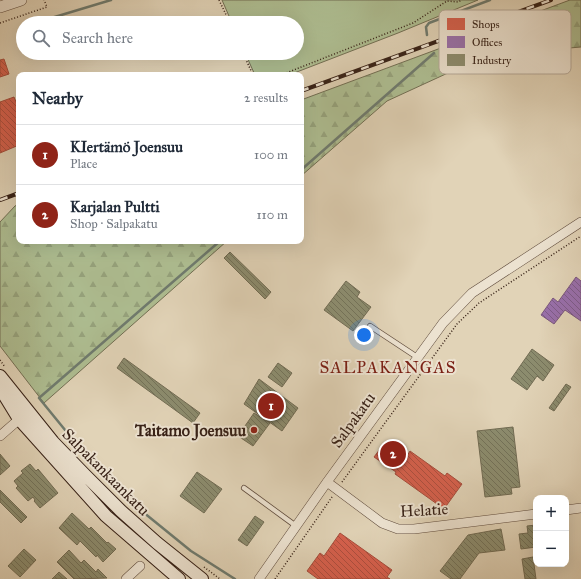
<!DOCTYPE html>
<html lang="en">
<head>
<meta charset="utf-8">
<style>
	body { margin:0; font-family:"IM FELL Great Primer",serif; background:#f6f6f7; color:#1f2937 }
	.controls { position:absolute; right:12px; bottom:12px; display:grid; overflow:hidden; border-radius:8px; box-shadow:0 4px 16px #0002 }
	.controls button { width:36px; height:36px; display:grid; place-items:center; padding:0; border:0; border-bottom:1px solid #e0e1e3; background:#fff; color:#1f2937; font:20px sans-serif }
	.you { position:absolute; left:364px; top:335px; width:14px; height:14px; margin:-10px; border:3px solid #fff; border-radius:50%; background:#1a73e8; box-shadow:0 0 0 6px #1a73e833 }
	.badge { display:grid; place-items:center; width:26px; height:26px; border-radius:50%; background:#8f2418; color:#fff; font-size:13px; font-weight:700 }
	.pin { position:absolute; translate:-50% -50%; border:2px solid #fff; box-shadow:0 1px 4px #0006 }
	.list { margin:0; padding:0; list-style:none }
	h2 { display:flex; justify-content:space-between; align-items:center; height:52px; margin:0; padding:0 16px; font-size:17px }
	h2 small { font-size:13px; font-weight:400; color:#747a83 }
	.list li { display:grid; grid-template-columns:26px 1fr auto; gap:12px; align-items:center; box-sizing:border-box; height:60px; padding:0 16px; border-top:1px solid #e0e1e3 }
	.list b { display:block; font-size:15px; white-space:nowrap }
	.list p { margin:0; font-size:13px; white-space:nowrap; color:#747a83 }
	.list em { font-size:13px; font-style:normal; color:#747a83 }
	.icon { flex:none; width:22px; height:22px; fill:none; stroke:currentColor; stroke-width:2; stroke-linecap:round; stroke-linejoin:round }
	.map { position:relative; flex:none; width:581px; height:579px; overflow:hidden }
	.search { position:absolute; background:#fff; box-shadow:0 4px 16px #0002; left:16px; top:16px; width:288px; height:44px; display:flex; align-items:center; gap:10px; box-sizing:border-box; padding:0 14px; border-radius:22px; color:#747a83; font-size:15px }
	.panel { position:absolute; background:#fff; box-shadow:0 4px 16px #0002; left:16px; top:72px; width:288px; height:172px; border-radius:8px }
	.map>svg:first-child { display:block }
	.green { fill:#aebe92; stroke:#726f54 }
	.forest { fill:url(#forest-firs); stroke:#726f54 }
	.shops { fill:url(#shops-back-hatch); stroke:#a64d3c }
	.offices { fill:url(#offices-back-hatch); stroke:#7b587e }
	.industry { fill:url(#industry-back-hatch); stroke:#726c54 }
	.lines { fill:none; stroke-linecap:round; stroke-linejoin:round }
	.stream { stroke:#6f7b6f; stroke-width:2.5 }
	.service-casing { stroke:#614d3e; stroke-width:6 }
	.minor-casing { stroke:#614d3e; stroke-width:10 }
	.tertiary-casing { stroke:#614d3e; stroke-width:12 }
	.secondary-casing { stroke:#362016; stroke-width:14 }
	.path { stroke:#362016; stroke-width:1.5; stroke-dasharray:1 2; stroke-linecap:butt }
	.service { stroke:#ece2d0; stroke-width:4.5 }
	.minor { stroke:#ece2d0; stroke-width:9 }
	.tertiary { stroke:#ece2d0; stroke-width:11 }
	.secondary { stroke:#ece2d0; stroke-width:12 }
	.rail-casing { stroke:#362016; stroke-width:4 }
	.rail { stroke:#ece2d0; stroke-width:2.5; stroke-dasharray:8; stroke-linecap:butt }
	.poi-dot { fill:#8f2418; stroke:#ece2d0; stroke-width:1.5 }
	.labels { text-anchor:middle; dominant-baseline:central; stroke-width:4; stroke-linejoin:round; paint-order:stroke }
	.street-label { font-size:16px; fill:#362016; stroke:#ece2d0 }
	.poi-label { font-size:16px; font-weight:bold; fill:#362016; stroke:#ece2d0; text-anchor:end }
	.neighbourhood-label { font-size:17px; letter-spacing:1px; fill:#7a1f14; stroke:#ece2d0 }
	.key { fill:#ece2d0; stroke:#b5a898; stroke-width:1 }
	.key-label { font-size:11px; fill:#362016 }
</style>
</head>
<body>
<div class="map">
<svg width="581" height="579" viewBox="0 0 581 579">
	<defs>
		<pattern id="forest-firs" width="22" height="20" patternUnits="userSpaceOnUse"><rect width="22" height="20" fill="#aebe92"/><path d="M5 1l3.5 6h-7zM16 11l3.5 6h-7z" fill="#96a37d"/></pattern>
		<pattern id="shops-back-hatch" width="6" height="6" patternUnits="userSpaceOnUse"><rect width="6" height="6" fill="#d6604d"/><path d="M-1 5l2 2M0 0l6 6M5-1l2 2" fill="none" stroke="#ae4f3f"/></pattern>
		<pattern id="offices-back-hatch" width="6" height="6" patternUnits="userSpaceOnUse"><rect width="6" height="6" fill="#9970ab"/><path d="M-1 5l2 2M0 0l6 6M5-1l2 2" fill="none" stroke="#7e5c8a"/></pattern>
		<pattern id="industry-back-hatch" width="6" height="6" patternUnits="userSpaceOnUse"><rect width="6" height="6" fill="#8c8c6e"/><path d="M-1 5l2 2M0 0l6 6M5-1l2 2" fill="none" stroke="#737259"/></pattern>
	</defs>
	<rect width="100%" height="100%" fill="#e1d3b7"/>
	<filter id="stains"><feTurbulence type="fractalNoise" baseFrequency=".005" numOctaves="4"/><feColorMatrix values="0 0 0 0 .2 0 0 0 0 .09 0 0 0 0 .02 0 0 0 .5 -.17"/></filter>
	<radialGradient id="worn" r=".72"><stop offset=".6" stop-color="#630" stop-opacity="0"/><stop offset="1" stop-color="#630" stop-opacity=".3"/></radialGradient>
	<path class="green" d="M222,0H478L398,33L289,75H255L245,53H297V23H232Z"/>
	<path class="forest" d="M570,0H581V47L487,55L387,101L301,176V100Z
		M19,204V241H227L44,403L0,346V222L15,206Z"/>
	<path class="shops" d="M4,59L9,74L0,77V60Z
		M14,97L19,109V145L0,153V102Z
		M386,441L407,456L410,451L445,476L447,473L462,484L444,509L395,474L396,472L374,457Z
		M340,533L392,570L387,577L390,579H318L307,571L320,553L324,556Z"/>
	<path class="offices" d="M576,277L581,281V321L565,310L554,324L541,315L553,298L558,302Z"/>
	<path class="industry" d="M230,252L271,292L265,299L224,258Z
		M346,281L360,292L357,297L371,307L353,331L324,310Z
		M532,349L554,365L543,381L537,376L527,390L511,379Z
		M124,358L200,413L193,423L117,368Z
		M278,363L292,373L282,387L268,377Z
		M259,379L298,408L282,431L244,404Z
		M566,384L571,387L554,411L549,408Z
		M254,413L270,423L253,446L238,436Z
		M513,427L520,487L511,488L512,494L485,497L477,431Z
		M0,454L10,466L0,475Z
		M30,464L36,471L38,469L58,493L40,508L34,501L35,500L33,497L28,501L16,488L18,486L14,481L23,473L21,471Z
		M197,472L222,489L204,513L180,496Z
		M0,490L27,517L21,523L0,502Z
		M72,513L89,529L91,527L107,543L108,542L116,549L103,562L97,555L96,557L80,541L77,545L59,528Z
		M255,516L264,522L247,546L238,540Z
		M536,525V547L521,549L519,534L528,533L527,526Z
		M501,529L505,550L479,553L460,579H451L440,571L468,535Z
		M24,549L36,560L20,577L8,566Z
		M69,550L81,563L84,560L96,572L98,569L107,578L74,579L57,562Z
		M533,557L536,579H525L522,559Z
		M59,572L67,579H52Z"/>
	<g class="lines">
		<path class="stream" d="M38,22L111,0
			M427,35L426,27L429,23L490,0
			M301,170L434,53
			M220,241L39,398L83,452L127,499L191,551L235,579"/>
		<g class="service-casing">
			<path id="service" d="M370,326L417,357
				M244,488L296,526"/>
		</g>
		<g class="minor-casing">
			<path id="minor" d="M0,436L24,415
				M327,482L382,523L398,529H414L536,514
				M566,510L581,508
				M126,579L140,566
				M259,579L327,482L443,323L472,293L581,222"/>
		</g>
		<g class="tertiary-casing">
			<path id="tertiary" d="M0,7L21,0"/>
		</g>
		<g class="secondary-casing">
			<path id="secondary" d="M0,376L53,442L85,475L121,511L157,543L202,579
				M0,388L19,419L106,516L179,579"/>
		</g>
		<path class="path" d="M219,0L230,23
			M0,23L47,7L44,0
			M243,53L253,75
			M281,75L413,23L447,1L458,2L462,0
			M0,360L5,367
			M342,482L457,324L479,303L581,236
			M204,567L220,579
			M275,579L332,497"/>
		<use href="#service" class="service"/>
		<use href="#minor" class="minor"/>
		<use href="#tertiary" class="tertiary"/>
		<use href="#secondary" class="secondary"/>
		<g class="rail-casing">
			<path id="rail" d="M301,91L551,0
				M0,200L19,193"/>
		</g>
		<use href="#rail" class="rail"/>
	</g>
	<circle class="poi-dot" cx="254" cy="430" r="4"/>
	<g class="labels">
		<g class="street-label">
			<text transform="translate(353 420) rotate(-54)">Salpakatu</text>
			<text transform="translate(106 472) rotate(45)">Salpakankaankatu</text>
			<text transform="translate(424 510) rotate(-3)">Helatie</text>
		</g>
		<g class="poi-label">
			<text x="246" y="430">Taitamo Joensuu</text>
		</g>
		<g class="neighbourhood-label">
			<text x="388" y="367">SALPAKANGAS</text>
		</g>
	</g>
	<rect x="439" y="10" width="132" height="64" rx="6" class="key"/>
	<rect x="447" y="18" width="18" height="12" fill="#d6604d"/>
	<rect x="447" y="36" width="18" height="12" fill="#9970ab"/>
	<rect x="447" y="54" width="18" height="12" fill="#8c8c6e"/>
	<g class="key-label">
		<text x="472" y="28">Shops</text>
		<text x="472" y="46">Offices</text>
		<text x="472" y="64">Industry</text>
	</g>
	<rect width="100%" height="100%" filter="url(#stains)"/>
	<rect width="100%" height="100%" fill="url(#worn)"/>
</svg>
<div class="controls">
<button>+</button>
<button>−</button>
</div>
<div class="you"></div>
<div class="pin badge" style="left:271px;top:406px">1</div>
<div class="pin badge" style="left:393px;top:454px">2</div>
<div class="search"><svg class="icon" aria-label="search" viewBox="0 0 24 24"><circle cx="10" cy="10" r="6"/><path d="M15 15l6 6"/></svg>Search here</div>
<section class="panel">
<h2>Nearby<small>2 results</small></h2>
<ul class="list">
<li><span class="badge">1</span><div><b>KIertämö Joensuu</b><p>Place</p></div><em>100 m</em></li>
<li><span class="badge">2</span><div><b>Karjalan Pultti</b><p>Shop · Salpakatu</p></div><em>110 m</em></li>
</ul>
</section>
</div>
</body>
</html>
